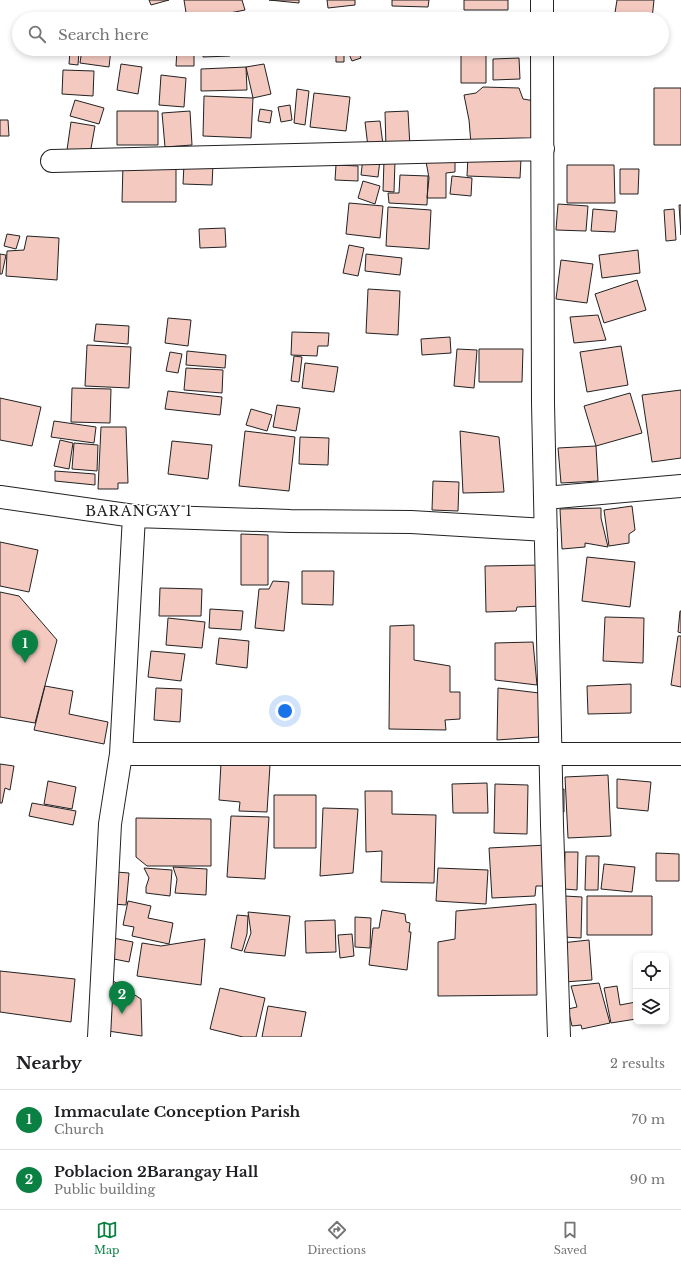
<!DOCTYPE html>
<html lang="en">
<head>
<meta charset="utf-8">
<style>
	body { margin:0; font-family:"Libre Baskerville",serif; background:#f6f6f6; color:#202124 }
	.controls { position:absolute; right:12px; bottom:12px; display:grid; overflow:hidden; border-radius:8px; box-shadow:0 2px 6px #0003 }
	.controls button { width:36px; height:36px; display:grid; place-items:center; padding:0; border:0; border-bottom:1px solid #e0e0e0; background:#fff; color:#202124; font:20px sans-serif }
	.you { position:absolute; left:285px; top:711px; width:14px; height:14px; margin:-10px; border:3px solid #fff; border-radius:50%; background:#1a73e8; box-shadow:0 0 0 6px #1a73e833 }
	.badge { display:grid; place-items:center; width:26px; height:26px; border-radius:50%; background:#0b8043; color:#fff; font-size:13px; font-weight:700 }
	.pin { position:absolute; translate:-50% -33px; filter:drop-shadow(0 1px 2px #0008) }
	.pin::after { content:''; position:absolute; top:21px; width:14px; height:12px; background:inherit; clip-path:polygon(0 0,100% 0,50% 100%) }
	.list { margin:0; padding:0; list-style:none }
	h2 { display:flex; justify-content:space-between; align-items:center; height:52px; margin:0; padding:0 16px; font-size:17px }
	h2 small { font-size:13px; font-weight:400; color:#757577 }
	.list li { display:grid; grid-template-columns:26px 1fr auto; gap:12px; align-items:center; box-sizing:border-box; height:60px; padding:0 16px; border-top:1px solid #e0e0e0 }
	.list b { display:block; font-size:15px; white-space:nowrap }
	.list p { margin:0; font-size:13px; white-space:nowrap; color:#757577 }
	.list em { font-size:13px; font-style:normal; color:#757577 }
	.icon { flex:none; width:22px; height:22px; fill:none; stroke:currentColor; stroke-width:2; stroke-linecap:round; stroke-linejoin:round }
	.map { position:relative; flex:none; width:681px; height:1037px; overflow:hidden }
	.search { position:absolute; background:#fff; box-shadow:0 2px 6px #0003; left:12px; right:12px; top:12px; height:44px; display:flex; align-items:center; gap:10px; box-sizing:border-box; padding:0 14px; border-radius:22px; color:#757577; font-size:15px }
	.sheet { height:172px; background:#fff }
	nav { display:flex; justify-content:space-around; align-items:center; box-sizing:border-box; height:56px; border-top:1px solid #e0e0e0; background:#fff; font-size:11px; color:#757577 }
	nav a { display:grid; justify-items:center; gap:2px }
	nav .on { color:#0b8043 }
	.map>svg:first-child { display:block }
	.building { fill:#f3c9c0; stroke:#222 }
	.lines { fill:none; stroke-linecap:round; stroke-linejoin:round }
	.minor-casing { stroke:#222; stroke-width:24 }
	.minor { stroke:#fff; stroke-width:22 }
	.labels { text-anchor:middle; dominant-baseline:central; stroke-width:3; stroke-linejoin:round; paint-order:stroke }
	.neighbourhood-label { font-size:14px; letter-spacing:1px; fill:#222; stroke:#fff }
</style>
</head>
<body>
<div class="map">
<svg width="681" height="1037" viewBox="0 0 681 1037">
	<rect width="100%" height="100%" fill="#fff"/>
	<path class="building" d="M149,0H169L151,5Z
		M184,0H242L245,10L199,19H187Z
		M269,0H299V3Z
		M327,0H355V5L328,8Z
		M392,0H429L428,7L392,6Z
		M464,0H508V10H464Z
		M617,0H654L652,19H614Z
		M40,14L71,17V19H40Z
		M352,16V19H334Z
		M82,49H111L109,67L80,63Z
		M177,49H194V66H176Z
		M203,49H230V56L203,57Z
		M316,49H341L317,53Z
		M489,49H518L519,50L489,51Z
		M70,51H79L78,65L69,64Z
		M358,51L361,58L352,61L349,54Z
		M336,53H344V62H336Z
		M461,55H486V83H461Z
		M519,58L520,79L493,80V59Z
		M121,64L142,67L138,94L117,90Z
		M264,64L271,94L253,98L246,67Z
		M246,67L247,90L201,91V69Z
		M63,70L94,71L93,96L62,94Z
		M161,75L186,78L184,107L159,105Z
		M483,87L519,88L523,99L535,101V141L471,144L469,120L464,95L476,93Z
		M654,88H681V145H654Z
		M297,89L309,91L305,125L294,123Z
		M314,93L350,97L346,131L310,127Z
		M204,96L253,98L251,138L203,136Z
		M75,100L104,108L99,124L70,116Z
		M290,105L292,120L281,122L278,107Z
		M260,109L272,111L270,123L258,121Z
		M117,111H158V145H117Z
		M190,111L192,145L165,147L162,113Z
		M408,111L410,147L386,148L385,112Z
		M0,120H8L9,136H0Z
		M380,121L383,145L368,147L365,122Z
		M71,122L95,126L90,154L67,150Z
		M425,156H455V172L446,173V198H427L429,178Z
		M468,156L521,159L520,178L467,176Z
		M363,158L380,160L378,177L361,175Z
		M384,160L395,161L394,192L383,191Z
		M123,163L176,164V202H122Z
		M184,164L213,165L212,185L183,184Z
		M336,165L358,166V181L335,180Z
		M567,165H614L615,203H567Z
		M620,169H639L638,194H620Z
		M400,175L428,176L427,205L389,203L388,193H399Z
		M452,176L472,178L471,196L450,194Z
		M363,181L380,186L375,204L358,198Z
		M349,203L383,206L380,238L346,234Z
		M558,204L588,206L586,231L556,230Z
		M679,205H681V235Z
		M388,207L431,210L429,249L386,246Z
		M593,209L617,211L615,232L591,231Z
		M674,209L676,240L666,241L664,210Z
		M225,228L226,247L200,248L199,229Z
		M7,234L20,236L16,249L4,246Z
		M27,236L59,238L57,280L6,276L7,251L24,250Z
		M349,245L364,248L358,276L343,273Z
		M638,250L640,273L602,278L599,255Z
		M0,254L6,255L2,274H0Z
		M366,254L402,258L400,275L365,271Z
		M561,260L593,264L587,303L556,299Z
		M637,280L646,310L604,323L595,294Z
		M368,289L400,291L398,335L366,333Z
		M598,315L606,340L574,343L570,317Z
		M168,318L191,320L188,346L165,343Z
		M96,324L129,326L128,344L94,341Z
		M292,332L329,333L328,346H318L317,356L291,355Z
		M450,337L451,353L422,355L421,339Z
		M87,345L131,347L129,388L85,386Z
		M621,346L628,385L587,392L580,352Z
		M457,349L477,350L474,388L454,386Z
		M479,349H523L522,382H479Z
		M187,351L226,355L225,368L186,365Z
		M170,352L182,354L178,373L166,371Z
		M294,356L302,357L299,382L291,381Z
		M305,363L338,367L334,392L302,388Z
		M186,368L223,370L222,393L184,390Z
		M72,388L111,389L110,423L71,422Z
		M681,390V458L652,462L642,395Z
		M168,391L222,397L220,415L165,409Z
		M630,393L642,433L596,446L584,406Z
		M0,398L41,407L32,446L0,440Z
		M277,405L300,408L296,431L273,427Z
		M251,409L272,415L267,431L246,425Z
		M54,421L96,427L94,443L51,437Z
		M101,427H126L128,483H118V489H98Z
		M245,431L295,437L289,491L239,486Z
		M460,431L499,437L504,492L463,493Z
		M300,437L329,438L328,465L299,464Z
		M60,440L73,443L69,469L54,466Z
		M172,441L212,445L208,479L168,474Z
		M74,443L98,445L97,471L72,469Z
		M596,446L598,481L561,483L558,448Z
		M55,471L95,474V485L55,481Z
		M433,481L459,482L458,511L432,510Z
		M632,506L635,530L629,534V543L609,546L604,510Z
		M601,508V518L608,547L585,543V547L562,549L560,509Z
		M241,534L268,535V585H241Z
		M0,542L38,550L29,592L0,586Z
		M587,557L635,562L630,607L582,601Z
		M541,565L543,606L517,607L516,611L486,612L485,566Z
		M302,571H334L333,605L302,604Z
		M273,581L289,582L284,631L255,628L259,589H269Z
		M160,588L202,589L201,616H159Z
		M0,592L19,596L57,640L35,723L0,717Z
		M210,609L243,611L241,630L209,628Z
		M680,611H681V633L678,632Z
		M605,617L644,618L643,663L603,661Z
		M168,618L205,622L202,648L166,645Z
		M414,625V660L450,666V692H460V719L445,720L446,730L389,729L390,626Z
		M678,636H681V687L671,685Z
		M219,638L249,641L247,668L216,664Z
		M533,642L537,685L495,680V643Z
		M151,651L185,654L181,681L148,677Z
		M631,684V713L588,714L587,686Z
		M45,686L73,691L69,714L108,722L104,744L34,730Z
		M156,688L182,689L180,722L154,720Z
		M498,688L539,693V737L497,740Z
		M221,763L270,765L267,812L239,811L240,802L219,800Z
		M0,764L14,766L10,790L5,788L2,803H0Z
		M608,775L611,836L568,838L565,777Z
		M617,779L651,782L648,811L617,808Z
		M48,781L76,787L72,809L44,804Z
		M487,783L488,813H453L452,784Z
		M495,784L528,785L527,834L494,833Z
		M558,789H564V812H558Z
		M365,791H392V814L436,815L434,883L381,882L382,851L366,852Z
		M274,795H316V848H274Z
		M32,803L76,811L73,825L29,816Z
		M323,808L358,809L353,873L320,876Z
		M231,816L269,817L265,879L227,877Z
		M136,818L211,819V866H147L136,857Z
		M547,845L550,886H536L535,896L492,898L489,848Z
		M565,852H578L577,890L564,889Z
		M656,853L679,854V881H656Z
		M586,856H599L598,890H585Z
		M604,864L635,867L632,892L601,889Z
		M173,867L207,869L206,895L175,893L177,879Z
		M144,868L172,870L170,896L146,893V887L149,878Z
		M438,868L488,870L486,904L436,901Z
		M116,872L129,873L126,905L113,904Z
		M565,896L582,897L581,938L563,937Z
		M587,896H652V935H587Z
		M128,901L151,906L148,918L173,923L169,944L132,936L134,927L123,925Z
		M536,904L537,995L438,996V942L455,939L456,911Z
		M382,910L405,914L406,922L410,923L409,932H411L407,970L369,965L373,928H379Z
		M248,912L290,916L285,956L244,952L251,933Z
		M237,915L248,916L247,934L242,951L231,948Z
		M355,917L371,918L370,948L355,947Z
		M335,920L336,952L306,953L305,921Z
		M352,934L354,956L340,958L338,935Z
		M113,938L133,942L129,962L109,958Z
		M205,939L201,985L137,976L142,943L161,946Z
		M589,940L592,980L564,982L561,943Z
		M0,971L75,979L71,1022L0,1012Z
		M107,977L141,999L142,1036L101,1030Z
		M599,983L610,1023L582,1029L581,1025L572,1026L568,1009L577,1007L571,986Z
		M617,986L620,1005L636,1002V1019L611,1023L604,988Z
		M220,988L265,998L256,1037H243L210,1029Z
		M268,1006L306,1012L301,1037H262Z"/>
	<g class="lines">
		<g class="minor-casing">
			<path id="minor" d="M542,0V19
				M542,49L543,403L552,825L559,1037
				M52,161L543,149
				M0,497L134,516L290,521L411,522L546,530
				M545,498L681,486
				M121,754H681
				M99,1037L110,824L121,754L134,516"/>
		</g>
		<use href="#minor" class="minor"/>
	</g>
	<g class="labels">
		<g class="neighbourhood-label">
			<text x="139" y="511">BARANGAY 1</text>
		</g>
	</g>
</svg>
<div class="controls">
<button><svg class="icon" aria-label="locate" viewBox="0 0 24 24"><circle cx="12" cy="12" r="6"/><path d="M12 2v4M12 18v4M2 12h4M18 12h4"/></svg></button>
<button><svg class="icon" aria-label="layers" viewBox="0 0 24 24"><path d="M12 4l9 5-9 5-9-5zM3 14l9 5 9-5"/></svg></button>
</div>
<div class="you"></div>
<div class="pin badge" style="left:25px;top:663px">1</div>
<div class="pin badge" style="left:122px;top:1014px">2</div>
<div class="search"><svg class="icon" aria-label="search" viewBox="0 0 24 24"><circle cx="10" cy="10" r="6"/><path d="M15 15l6 6"/></svg>Search here</div>
</div>
<section class="sheet">
<h2>Nearby<small>2 results</small></h2>
<ul class="list">
<li><span class="badge">1</span><div><b>Immaculate Conception Parish</b><p>Church</p></div><em>70 m</em></li>
<li><span class="badge">2</span><div><b>Poblacion 2Barangay Hall</b><p>Public building</p></div><em>90 m</em></li>
</ul>
</section>
<nav>
<a class="on"><svg class="icon" aria-label="map" viewBox="0 0 24 24"><path d="M3 6l6-2 6 2 6-2v14l-6 2-6-2-6 2zM9 4v14M15 6v14"/></svg>Map</a>
<a><svg class="icon" aria-label="directions" viewBox="0 0 24 24"><path d="M12 3l9 9-9 9-9-9zM9 14v-3h6M13 9l2 2-2 2"/></svg>Directions</a>
<a><svg class="icon" aria-label="saved" viewBox="0 0 24 24"><path d="M7 4h10v16l-5-4-5 4z"/></svg>Saved</a>
</nav>
</body>
</html>
